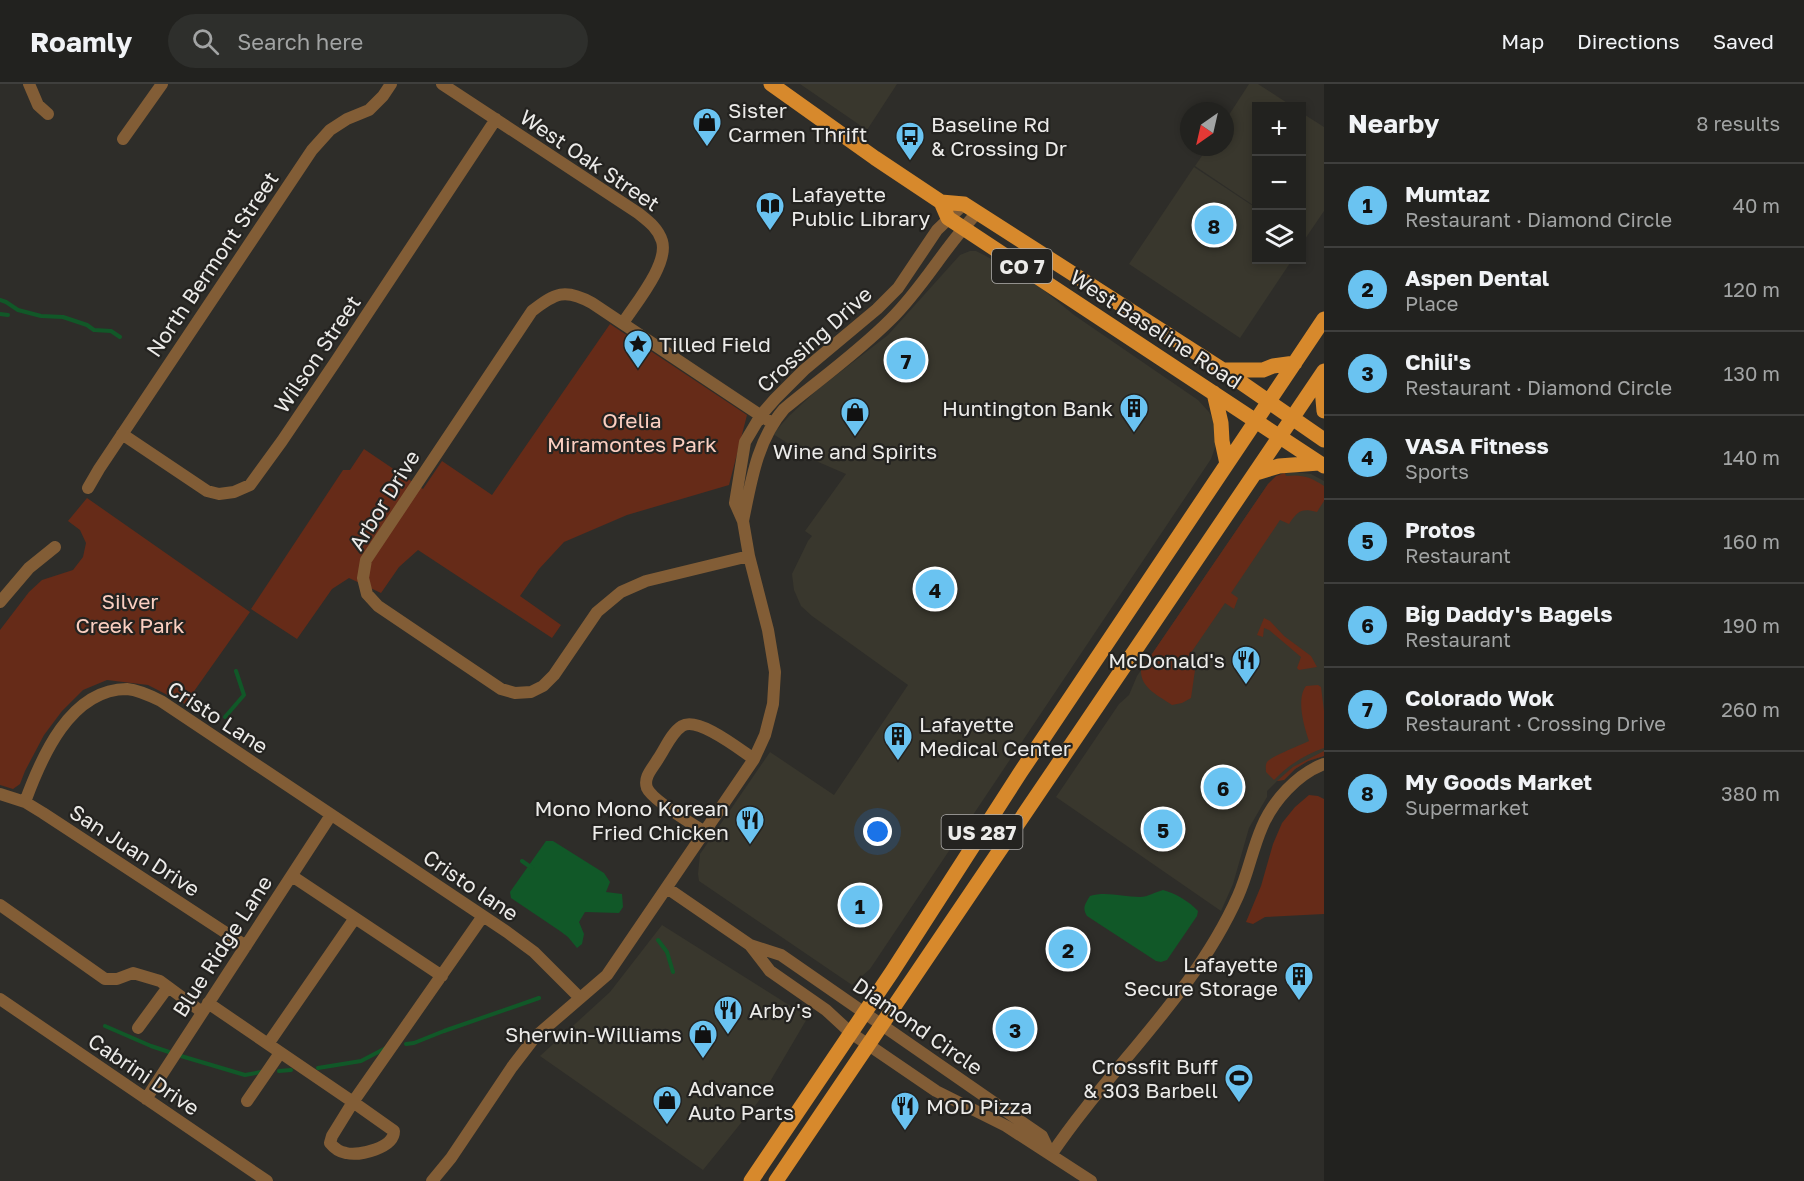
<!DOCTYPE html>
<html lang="en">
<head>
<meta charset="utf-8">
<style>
	body { margin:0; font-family:"Golos Text",sans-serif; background:#2e2f2c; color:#f1f3f6 }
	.controls { position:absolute; right:18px; top:18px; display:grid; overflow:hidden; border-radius:0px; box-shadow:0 3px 9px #0003 }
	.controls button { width:54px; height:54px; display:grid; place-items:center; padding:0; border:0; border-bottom:2px solid #3f3f3d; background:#22221f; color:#f1f3f6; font:30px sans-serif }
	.compass { position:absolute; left:1180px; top:18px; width:54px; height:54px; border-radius:50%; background:#22221f; box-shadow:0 3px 9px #0003; rotate:214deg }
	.you { position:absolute; left:878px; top:748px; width:21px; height:21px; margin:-15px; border:4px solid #fff; border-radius:50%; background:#1a73e8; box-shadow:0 0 0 9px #1a73e833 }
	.badge { display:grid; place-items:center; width:39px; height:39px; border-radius:50%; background:#6ac3f1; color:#111; font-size:20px; font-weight:700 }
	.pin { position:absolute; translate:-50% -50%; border:3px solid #fff; box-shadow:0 2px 6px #0006 }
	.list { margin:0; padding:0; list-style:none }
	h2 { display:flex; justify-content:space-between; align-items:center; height:78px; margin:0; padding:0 24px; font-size:26px }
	h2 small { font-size:20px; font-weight:400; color:#a2a4a4 }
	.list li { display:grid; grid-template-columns:39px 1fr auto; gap:18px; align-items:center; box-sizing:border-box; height:84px; padding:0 24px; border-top:2px solid #3f3f3d }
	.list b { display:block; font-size:22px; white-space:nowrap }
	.list p { margin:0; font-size:20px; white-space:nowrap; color:#a2a4a4 }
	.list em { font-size:20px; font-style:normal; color:#a2a4a4 }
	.icon { flex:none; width:33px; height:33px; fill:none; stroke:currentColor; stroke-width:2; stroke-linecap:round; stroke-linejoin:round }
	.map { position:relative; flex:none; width:1324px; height:1097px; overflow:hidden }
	header { display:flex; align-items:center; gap:36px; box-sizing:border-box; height:84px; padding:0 30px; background:#22221f; border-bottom:2px solid #3f3f3d }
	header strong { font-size:28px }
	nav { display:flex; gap:33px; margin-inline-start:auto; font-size:21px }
	.search { width:420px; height:54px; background:#2e2f2c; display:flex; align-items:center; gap:15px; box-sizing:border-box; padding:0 21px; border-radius:33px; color:#a2a4a4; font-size:22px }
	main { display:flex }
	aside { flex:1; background:#22221f }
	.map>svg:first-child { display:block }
	.built { fill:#39372d }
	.green { fill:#662b18 }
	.water { fill:#115828 }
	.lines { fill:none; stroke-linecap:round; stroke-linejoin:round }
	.stream { stroke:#115828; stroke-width:4 }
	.minor { stroke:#825d36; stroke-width:12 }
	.major { stroke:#d7892c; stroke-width:15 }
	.labels { text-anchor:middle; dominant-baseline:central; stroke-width:4.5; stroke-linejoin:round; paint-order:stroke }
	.shield { fill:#242320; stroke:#b0afad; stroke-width:1.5 }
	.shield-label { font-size:20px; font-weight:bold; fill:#ecebe9 }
	.poi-label { font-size:21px; fill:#ecebe9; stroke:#242320; text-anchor:start }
	.street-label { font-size:21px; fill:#ecebe9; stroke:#242320 }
	.park-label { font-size:21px; fill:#fbcfc1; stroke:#242320 }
</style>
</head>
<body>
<header>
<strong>Roamly</strong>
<div class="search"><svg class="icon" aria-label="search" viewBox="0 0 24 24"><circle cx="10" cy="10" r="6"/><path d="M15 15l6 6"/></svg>Search here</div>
<nav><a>Map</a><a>Directions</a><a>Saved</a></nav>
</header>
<main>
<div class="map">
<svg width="1324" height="1097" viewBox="0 0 1324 1097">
	<rect width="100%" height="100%" fill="#2e2d29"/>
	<path class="built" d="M800,0H897L867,46Z
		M1249,0H1258L1292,22H1256V123L1195,82L1208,63H1225V37Z
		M1302,29L1324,43V127L1305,155L1302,152Z
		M1194,83L1256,124V176H1292L1240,254L1129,180Z
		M970,167H976L984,171L1035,199L1074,231L1198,316L1209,328L1214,337L1216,361L1211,375L870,885L852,901L699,797L698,790L700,770L770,668L834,711L908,601L812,532L801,522L794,506L792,490L808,457L812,452L805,447L846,390L816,377L773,350L789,332L817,306L888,251L960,171Z
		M1295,388L1311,390L1324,397V672L1308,677L1295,685L1284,696L1277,697L1267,707V713L1249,744L1233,800L1221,827L1056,713L1119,620L1129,611L1137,592L1268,400L1281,390Z
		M662,841L808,933L758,1018L703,1086L540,972L610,908Z"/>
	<path class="green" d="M610,240L747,331L729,401L627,431L564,458L539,485L520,512L561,541L552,554L418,466L399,483L381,509L349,494L332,505L297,555L251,525L343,386H350L364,365L423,405L442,377L492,411Z
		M1285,389L1286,392C1302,390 1311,393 1324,402V417L1317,428C1301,424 1298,427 1289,440L1280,436L1231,509L1238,514L1234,525L1225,519L1184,579L1195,586L1191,614L1182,619L1172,621C1159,612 1140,604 1141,586L1268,400L1276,392Z
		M87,414L250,528L185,620L148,601L107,596L83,606L62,627L44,651L25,687L20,700L13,705L0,701V546L29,508L42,496L73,486L83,473L86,459L80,446L68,437Z
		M1264,534L1270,537L1284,552L1311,572L1317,583L1299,586L1297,584L1301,573L1269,546L1264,544L1263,553L1257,551Z
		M1306,602L1318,601L1321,603L1324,627V664C1306,670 1287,682 1274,696L1266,688C1266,684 1265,682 1267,678C1270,673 1301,661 1309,657C1304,643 1296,615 1306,602Z
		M1324,667V672L1308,677L1295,685L1284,696L1277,697L1293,683Z
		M1309,711L1318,712L1324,715V830L1265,833L1253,840L1246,838L1261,802L1273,760L1282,739L1295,723Z"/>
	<path class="water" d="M546,757H553L604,789L610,798L606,808L622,810L623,823L619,829L585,828L579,838L584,850L582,860L577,864L568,853L560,847L511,814L510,808Z
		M1163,806C1175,809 1190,818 1198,827L1197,832L1167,876L1161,878L1156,877L1087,832C1082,824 1085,820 1090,812C1106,807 1123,813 1140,813C1148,813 1155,808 1163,806Z"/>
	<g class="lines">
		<path class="stream" d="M0,216L6,218L18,226L41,232L63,233L87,241L94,246L111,247L120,253
			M0,230L8,231
			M225,633L244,611L236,587
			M522,777L532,784
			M658,856L667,868L673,888
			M105,942L151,962L169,968
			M406,960L414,959L444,947L539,914
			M181,972L245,991L261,988
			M318,984L361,977L386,964
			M279,987L291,986"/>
		<path class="minor" d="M29,0L38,21L48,30
			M442,0L638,129C648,137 658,144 662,157C669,180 635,220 623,239
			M123,55L162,0
			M122,350L207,407L219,410L234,408L250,401L282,357L336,277L496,35
			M88,404L99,385L312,66L330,46L347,35L369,26L383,12L391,0
			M743,437C751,398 757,356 784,325C819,296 857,269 890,236C923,204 945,162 977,129
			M749,472L646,497L621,508L597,528L554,591L543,602L531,608L515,609L501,605L378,522L367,510L363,494L366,476L532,227C555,209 565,204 592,219L772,339
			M0,518L29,484L55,463
			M0,710L25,718L43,729L246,862
			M25,718C41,674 70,605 127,605C138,606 151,612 161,617L507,848L534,868L580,914
			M705,748C692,740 652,716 647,704C643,693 653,684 658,675C665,665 671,649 682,642C698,632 739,665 754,675
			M292,792L442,892
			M667,804L750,861L781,871L1042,1052L1051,1071
			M0,821L105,895H117L133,889L160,897L202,928
			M750,861L770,887L826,926L851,949L936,1007L1006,1042L1091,1097
			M0,915L267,1097
			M208,919L353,1018L483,832
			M138,944L168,903
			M268,960L355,834
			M146,1015L331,731
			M247,1017L280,969
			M353,1018L394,1047C394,1064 360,1072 346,1069C340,1068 334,1064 330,1059L332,1052Z
			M1051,1071C1110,983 1194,911 1238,812C1248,790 1252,766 1262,743C1273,717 1297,690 1324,680
			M432,1097L451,1074L512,983L535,953L607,891L754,675L765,651L773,620L775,588L768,546L749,472L743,437L735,419L745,358L761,331L775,315L804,286L877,225L898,204L937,146L964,120"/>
		<path class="major" d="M771,0L875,74L941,118L964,120L1223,286L1324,356
			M941,118L948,134L1324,382
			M1223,286H1263L1273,282L1295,279
			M1321,292L1324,327
			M1214,309L1221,339L1222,357L1227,380
			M1256,389L1279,382L1319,379
			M751,1097L892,888L1020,689L1324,235
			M776,1097L1324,287"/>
	</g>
	<defs>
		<g id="shop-pin" transform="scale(1.5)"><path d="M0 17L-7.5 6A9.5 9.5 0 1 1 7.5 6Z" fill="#6ac3f1" stroke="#242320"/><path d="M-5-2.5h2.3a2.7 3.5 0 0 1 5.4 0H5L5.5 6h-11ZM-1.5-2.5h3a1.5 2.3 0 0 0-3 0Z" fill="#111"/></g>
		<g id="bus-pin" transform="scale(1.5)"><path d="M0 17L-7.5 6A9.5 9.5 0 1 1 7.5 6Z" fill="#6ac3f1" stroke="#242320"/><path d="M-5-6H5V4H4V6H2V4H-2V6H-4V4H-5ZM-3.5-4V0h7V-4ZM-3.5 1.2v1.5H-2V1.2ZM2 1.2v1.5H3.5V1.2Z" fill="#111"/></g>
		<g id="library-pin" transform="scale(1.5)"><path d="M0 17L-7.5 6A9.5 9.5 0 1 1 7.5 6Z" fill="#6ac3f1" stroke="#242320"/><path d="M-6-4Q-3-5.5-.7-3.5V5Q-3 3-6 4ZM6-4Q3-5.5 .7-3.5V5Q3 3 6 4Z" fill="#111"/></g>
		<g id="sight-pin" transform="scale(1.5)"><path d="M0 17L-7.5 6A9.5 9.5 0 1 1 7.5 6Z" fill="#6ac3f1" stroke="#242320"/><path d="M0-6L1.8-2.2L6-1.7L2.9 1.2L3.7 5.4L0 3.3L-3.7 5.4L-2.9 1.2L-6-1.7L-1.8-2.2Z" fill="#111"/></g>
		<g id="building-pin" transform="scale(1.5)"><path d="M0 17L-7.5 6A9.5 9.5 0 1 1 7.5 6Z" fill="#6ac3f1" stroke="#242320"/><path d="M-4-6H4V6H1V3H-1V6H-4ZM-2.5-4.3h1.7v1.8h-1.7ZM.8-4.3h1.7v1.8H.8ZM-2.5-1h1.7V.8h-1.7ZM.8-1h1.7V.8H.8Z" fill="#111"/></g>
		<g id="restaurant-pin" transform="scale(1.5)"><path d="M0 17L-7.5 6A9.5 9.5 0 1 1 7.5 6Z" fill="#6ac3f1" stroke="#242320"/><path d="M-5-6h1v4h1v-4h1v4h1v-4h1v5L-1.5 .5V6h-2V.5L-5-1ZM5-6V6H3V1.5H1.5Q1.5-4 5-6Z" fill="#111"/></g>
		<g id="stadium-pin" transform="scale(1.5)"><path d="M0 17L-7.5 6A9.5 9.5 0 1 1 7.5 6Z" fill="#6ac3f1" stroke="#242320"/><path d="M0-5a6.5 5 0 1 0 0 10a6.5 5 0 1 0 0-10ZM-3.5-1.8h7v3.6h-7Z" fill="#111"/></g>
	</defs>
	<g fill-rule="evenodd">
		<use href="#shop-pin" x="707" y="38"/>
		<use href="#bus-pin" x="910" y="52"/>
		<use href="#library-pin" x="770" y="122"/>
		<use href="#sight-pin" x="638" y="260"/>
		<use href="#building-pin" x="1134" y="324"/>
		<use href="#shop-pin" x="855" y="328"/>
		<use href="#restaurant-pin" x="1246" y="576"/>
		<use href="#building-pin" x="898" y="652"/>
		<use href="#restaurant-pin" x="750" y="736"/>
		<use href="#building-pin" x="1299" y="892"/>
		<use href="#restaurant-pin" x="728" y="926"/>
		<use href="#shop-pin" x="703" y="950"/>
		<use href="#stadium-pin" x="1239" y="994"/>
		<use href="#shop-pin" x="667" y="1016"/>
		<use href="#restaurant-pin" x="905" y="1022"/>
	</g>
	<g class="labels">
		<g class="shield">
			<rect x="992" y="165" width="60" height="34" rx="4.5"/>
			<rect x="941.5" y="731" width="81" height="34" rx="4.5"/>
		</g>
		<g class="shield-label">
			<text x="1022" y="182">CO 7</text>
			<text x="982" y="748">US 287</text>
		</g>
		<g class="poi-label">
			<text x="728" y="26">Sister<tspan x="728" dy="24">Carmen Thrift</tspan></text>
			<text x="931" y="40">Baseline Rd<tspan x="931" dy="24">&amp; Crossing Dr</tspan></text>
			<text x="791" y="110">Lafayette<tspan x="791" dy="24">Public Library</tspan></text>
			<text x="659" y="260">Tilled Field</text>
			<text x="1113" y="324" text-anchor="end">Huntington Bank</text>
			<text x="855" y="367" text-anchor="middle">Wine and Spirits</text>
			<text x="1225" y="576" text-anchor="end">McDonald's</text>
			<text x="919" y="640">Lafayette<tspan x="919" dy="24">Medical Center</tspan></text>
			<text x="729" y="724" text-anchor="end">Mono Mono Korean<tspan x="729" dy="24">Fried Chicken</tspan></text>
			<text x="1278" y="880" text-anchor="end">Lafayette<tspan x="1278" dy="24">Secure Storage</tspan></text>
			<text x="749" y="926">Arby's</text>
			<text x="682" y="950" text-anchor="end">Sherwin-Williams</text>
			<text x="1218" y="982" text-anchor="end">Crossfit Buff<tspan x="1218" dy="24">&amp; 303 Barbell</tspan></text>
			<text x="688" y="1004">Advance<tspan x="688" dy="24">Auto Parts</tspan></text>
			<text x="926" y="1022">MOD Pizza</text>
		</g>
		<g class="street-label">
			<text transform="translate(590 76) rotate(34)">West Oak Street</text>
			<text transform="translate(212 180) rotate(-56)">North Bermont Street</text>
			<text transform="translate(1156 245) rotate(33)">West Baseline Road</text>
			<text transform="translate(814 255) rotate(-42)">Crossing Drive</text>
			<text transform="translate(317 270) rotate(-56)">Wilson Street</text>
			<text transform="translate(384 416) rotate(-58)">Arbor Drive</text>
			<text transform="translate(218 633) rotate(33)">Cristo Lane</text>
			<text transform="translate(135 766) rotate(33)">San Juan Drive</text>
			<text transform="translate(471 801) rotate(34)">Cristo lane</text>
			<text transform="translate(222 862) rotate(-57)">Blue Ridge Lane</text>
			<text transform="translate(918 942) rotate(35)">Diamond Circle</text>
			<text transform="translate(144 990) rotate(34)">Cabrini Drive</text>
		</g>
		<g class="park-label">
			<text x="632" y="336">Ofelia<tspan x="632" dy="24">Miramontes Park</tspan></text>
			<text x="130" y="517">Silver<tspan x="130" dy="24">Creek Park</tspan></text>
		</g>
	</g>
</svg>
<div class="controls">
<button>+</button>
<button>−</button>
<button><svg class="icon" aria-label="layers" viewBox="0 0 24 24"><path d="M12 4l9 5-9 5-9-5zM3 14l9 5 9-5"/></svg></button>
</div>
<svg class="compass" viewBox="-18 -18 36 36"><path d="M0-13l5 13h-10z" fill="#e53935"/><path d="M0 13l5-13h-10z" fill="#a2a4a4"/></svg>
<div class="you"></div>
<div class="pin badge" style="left:860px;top:821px">1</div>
<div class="pin badge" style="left:1068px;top:865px">2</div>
<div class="pin badge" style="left:1015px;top:945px">3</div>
<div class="pin badge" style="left:935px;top:505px">4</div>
<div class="pin badge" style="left:1163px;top:745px">5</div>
<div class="pin badge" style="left:1223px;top:703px">6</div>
<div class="pin badge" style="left:906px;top:276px">7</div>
<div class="pin badge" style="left:1214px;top:141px">8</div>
</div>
<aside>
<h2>Nearby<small>8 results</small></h2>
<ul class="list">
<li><span class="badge">1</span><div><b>Mumtaz</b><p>Restaurant · Diamond Circle</p></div><em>40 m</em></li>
<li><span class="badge">2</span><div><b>Aspen Dental</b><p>Place</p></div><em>120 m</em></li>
<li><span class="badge">3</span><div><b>Chili's</b><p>Restaurant · Diamond Circle</p></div><em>130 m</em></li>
<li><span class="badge">4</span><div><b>VASA Fitness</b><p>Sports</p></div><em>140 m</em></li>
<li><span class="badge">5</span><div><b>Protos</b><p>Restaurant</p></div><em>160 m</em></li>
<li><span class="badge">6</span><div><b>Big Daddy's Bagels</b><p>Restaurant</p></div><em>190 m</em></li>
<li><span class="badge">7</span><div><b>Colorado Wok</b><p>Restaurant · Crossing Drive</p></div><em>260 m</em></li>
<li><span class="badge">8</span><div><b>My Goods Market</b><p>Supermarket</p></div><em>380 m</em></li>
</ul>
</aside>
</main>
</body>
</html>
